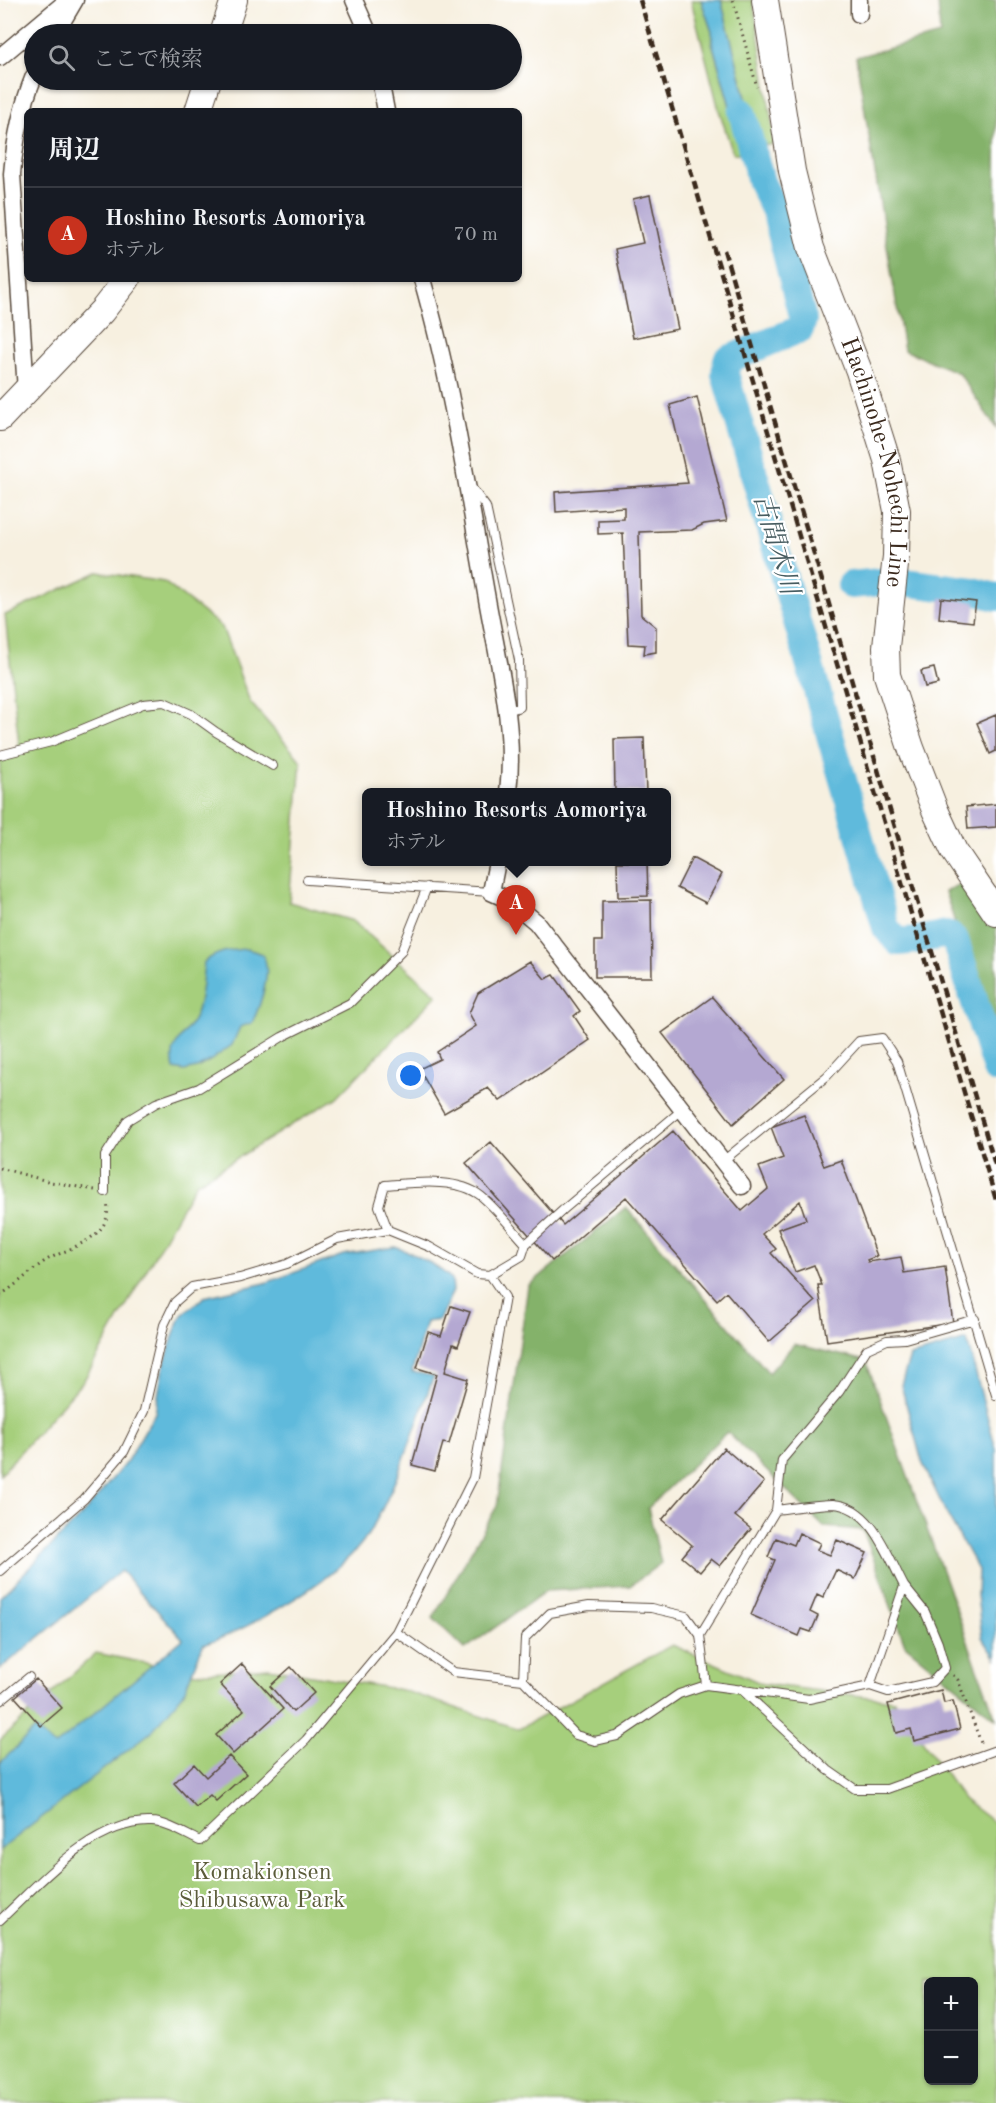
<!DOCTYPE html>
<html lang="ja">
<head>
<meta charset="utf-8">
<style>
	body { margin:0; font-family:"Old Standard TT","Noto Serif JP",serif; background:#20242c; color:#f1f3f6 }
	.controls { position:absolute; right:18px; bottom:18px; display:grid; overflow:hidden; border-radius:9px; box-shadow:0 2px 4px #0004 }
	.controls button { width:54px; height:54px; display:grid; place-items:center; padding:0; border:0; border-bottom:2px solid #363941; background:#171b24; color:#f1f3f6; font:30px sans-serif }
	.you { position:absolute; left:411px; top:1076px; width:21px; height:21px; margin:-15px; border:4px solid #fff; border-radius:50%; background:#1a73e8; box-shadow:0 0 0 9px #1a73e833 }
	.badge { display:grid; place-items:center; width:39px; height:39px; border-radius:50%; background:#c8321e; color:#fff; font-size:20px; font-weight:700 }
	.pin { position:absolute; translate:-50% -50px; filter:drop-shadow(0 2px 3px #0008) }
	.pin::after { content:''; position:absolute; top:32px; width:21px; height:18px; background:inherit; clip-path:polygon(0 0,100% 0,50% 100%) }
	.popup { position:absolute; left:362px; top:788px; width:309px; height:78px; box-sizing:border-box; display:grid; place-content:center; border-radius:9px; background:#171b24; filter:drop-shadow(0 2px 4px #0005); font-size:20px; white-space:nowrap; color:#9ea1a6 }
	.popup b { font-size:22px; color:#f1f3f6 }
	.popup::after { content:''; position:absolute; left:50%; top:100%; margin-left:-12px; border:12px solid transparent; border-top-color:#171b24 }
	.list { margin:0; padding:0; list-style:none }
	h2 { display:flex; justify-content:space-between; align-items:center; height:78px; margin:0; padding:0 24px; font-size:26px }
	h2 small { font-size:20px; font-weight:400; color:#9ea1a6 }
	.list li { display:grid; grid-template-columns:39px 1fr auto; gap:18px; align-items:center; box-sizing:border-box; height:96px; padding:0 24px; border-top:2px solid #363941 }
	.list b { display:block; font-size:22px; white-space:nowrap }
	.list p { margin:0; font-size:20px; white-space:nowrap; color:#9ea1a6 }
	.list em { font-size:20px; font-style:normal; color:#9ea1a6 }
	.icon { flex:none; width:33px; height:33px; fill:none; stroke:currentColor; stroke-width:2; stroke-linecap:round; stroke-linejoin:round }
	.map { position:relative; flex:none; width:996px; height:2103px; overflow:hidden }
	.search { position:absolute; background:#171b24; box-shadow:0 2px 4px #0004; left:24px; top:24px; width:498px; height:66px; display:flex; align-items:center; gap:15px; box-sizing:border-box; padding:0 21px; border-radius:33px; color:#9ea1a6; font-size:22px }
	.panel { position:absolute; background:#171b24; box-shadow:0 2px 4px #0004; left:24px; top:108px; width:498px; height:174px; border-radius:9px }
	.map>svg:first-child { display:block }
	.green { fill:#a6cf7b; stroke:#707c4c; stroke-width:1.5; fill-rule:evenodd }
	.forest { fill:#84b26b; stroke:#606e44; stroke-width:1.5 }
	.water { fill:#5ebadc; stroke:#4c727d; stroke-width:1.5 }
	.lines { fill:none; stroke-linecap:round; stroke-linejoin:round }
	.river { stroke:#5ebadc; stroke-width:28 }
	.building { fill:#b4a8d2 }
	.service-casing { stroke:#57483b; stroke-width:10 }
	.minor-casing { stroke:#57483b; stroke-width:19 }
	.primary-casing { stroke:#57483b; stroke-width:28 }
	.path { stroke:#57483b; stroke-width:3; stroke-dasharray:1.5 4.5; stroke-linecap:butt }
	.service { stroke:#fff; stroke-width:8 }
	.minor { stroke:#fff; stroke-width:16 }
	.primary { stroke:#fff; stroke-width:26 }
	.rail { stroke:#3b2a1e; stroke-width:4.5; stroke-dasharray:9 4.5; stroke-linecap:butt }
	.labels { text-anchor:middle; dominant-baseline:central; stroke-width:4.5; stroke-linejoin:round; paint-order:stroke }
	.street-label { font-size:24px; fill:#3b2a1e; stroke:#fff }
	.park-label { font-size:24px; fill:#5b5c3a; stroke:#fff }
	.water-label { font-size:26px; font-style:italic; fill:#475c60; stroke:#fff }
</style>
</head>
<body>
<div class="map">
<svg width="996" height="2103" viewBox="0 0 996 2103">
	<rect width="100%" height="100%" fill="#fff"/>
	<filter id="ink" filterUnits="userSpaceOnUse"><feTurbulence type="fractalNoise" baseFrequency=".0167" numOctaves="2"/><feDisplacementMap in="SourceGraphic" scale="12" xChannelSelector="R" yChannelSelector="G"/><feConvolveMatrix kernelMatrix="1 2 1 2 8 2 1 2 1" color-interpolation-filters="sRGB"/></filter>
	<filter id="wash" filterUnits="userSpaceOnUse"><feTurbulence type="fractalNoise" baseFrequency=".008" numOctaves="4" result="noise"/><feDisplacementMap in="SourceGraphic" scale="24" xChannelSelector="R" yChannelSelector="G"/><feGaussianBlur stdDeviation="1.35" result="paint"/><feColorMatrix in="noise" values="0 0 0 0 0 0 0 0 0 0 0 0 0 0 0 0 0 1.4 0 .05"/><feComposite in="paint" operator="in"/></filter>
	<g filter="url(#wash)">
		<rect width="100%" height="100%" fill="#f7f0e0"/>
		<path class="green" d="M691,0H701L712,32V43L743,152L733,154L719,110Z
			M721,0H753L775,144L761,146L747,102Z
			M98,572L164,582L222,627L250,702L301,761L289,902L353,921L437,995L336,1098L196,1183L84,1380L0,1475V760L20,754L5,615Z
			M672,1645L763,1684L894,1700L963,1799L996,1824V2103H0V1740L96,1653L195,1673L269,1668L402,1690L519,1729ZM928,1982H974V2080H928Z"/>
		<path class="forest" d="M938,0H996V428L959,373L904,350L856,57L940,35Z
			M963,882L996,922V1050L945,892Z
			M626,1207L769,1373L794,1344L866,1361L996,1719L905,1645L863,1530L824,1527L727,1432L648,1508L661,1563L630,1586L546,1591L465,1649L433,1618L497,1506L528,1286Z"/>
		<path class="water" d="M701,0H721L747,102L761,146L743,152L712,42V32Z
			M247,949C251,950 257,952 261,954C275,966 259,1009 252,1023L240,1027L232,1045L211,1060L197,1068L184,1071L174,1069C167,1041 188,1036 196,1014C202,997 202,980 204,962C218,951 230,950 247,949Z
			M395,1247C417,1254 434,1263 452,1279L453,1291L439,1320L426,1322L412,1372L434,1376C414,1429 398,1485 369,1533C342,1577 251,1628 203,1645L183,1694L151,1732L0,1850V1763L35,1729L55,1746L183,1639L121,1571L0,1669V1597L84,1513L127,1461L155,1413L162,1372L174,1333L182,1315L204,1297L265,1283L343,1255Z
			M967,1340L996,1449V1658L982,1637L977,1595L978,1570L945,1511L922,1462L901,1385L910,1356Z"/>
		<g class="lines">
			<path class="river" d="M742,112L761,182L776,213L803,320L800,329L727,360L725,374L886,928L898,942L917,940L947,934L955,940L996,1069
				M903,582L973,591L996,597
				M851,585L890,581"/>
		</g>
		<g id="blocks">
			<path class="building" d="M650,195L678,329L633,338L615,249L643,243L633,199Z
				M697,397L727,521L704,524L692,530L639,532L641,615L656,627V652L644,654L645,645L628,644L623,533L598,534V520L624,519V507L556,512L555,492L688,483L670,405Z
				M941,598L976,602L973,622L939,618Z
				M934,668L938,684L925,687L921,671Z
				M996,715V751L990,754L977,723Z
				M644,738L646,792H615L614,739Z
				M996,804V827L968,829L966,807Z
				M692,858L722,874L706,903L677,888Z
				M617,862H647L648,896L618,897Z
				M651,900L652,977H595V941H602V901Z
				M530,961L545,979L554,975L580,1011L574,1016L590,1040L500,1101L488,1088L444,1113L419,1069L440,1059L437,1052L476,1026L469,1013L478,993Z
				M712,997L784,1079L733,1124L662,1033Z
				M804,1115L824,1166L841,1160L877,1256L867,1260L868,1262L901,1257L904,1273L945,1267L953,1323L827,1341L818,1285H822L814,1265L795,1272L778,1229L806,1219L800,1201L762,1234L776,1249L771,1253L815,1302L769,1342L726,1292L717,1300L626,1197L552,1261L466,1163L491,1142L563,1225L673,1131L742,1211L768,1189L759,1167L783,1158L771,1127Z
				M451,1306L470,1312L458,1346L453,1344L445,1372L468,1379L449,1444L443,1443L435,1471L412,1465L437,1374L417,1368L428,1332L441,1336Z
				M724,1448L764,1482L735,1516L751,1529L720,1566L711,1559L700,1572L682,1557L692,1545L662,1520Z
				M799,1533L820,1543L817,1550L830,1555L837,1540L867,1553L855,1579L836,1570L823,1598L817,1595L810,1612L818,1616L811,1632L802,1629L799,1636L751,1615L775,1560L768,1557L776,1538L794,1545Z
				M242,1664L283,1709L233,1754L216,1735L244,1710L220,1684Z
				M291,1667L314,1693L293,1712L270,1686Z
				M36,1679L62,1708L41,1726L15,1697Z
				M941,1690L944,1703L953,1701L960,1729L914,1741L911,1729L896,1733L888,1704Z
				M229,1756L246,1774L216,1801L210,1795L196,1807L174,1783L194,1764L206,1777Z"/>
		</g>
	</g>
	<g filter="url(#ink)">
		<use href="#blocks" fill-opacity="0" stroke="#57483b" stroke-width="1.5"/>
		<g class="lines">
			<g class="service-casing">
				<path id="service" d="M472,488L486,507L519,660L520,707L507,711
					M0,755L51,742L143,704L164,702L191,714L216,732L273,766
					M307,880L491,892
					M723,1161L827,1076L859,1041L882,1038L897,1061L996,1395
					M105,1192V1156L128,1120L156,1103L199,1088L282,1037L350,1003L401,952L427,887
					M388,1230L379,1206L385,1185C413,1183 458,1177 481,1196C498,1210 512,1229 526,1244
					M490,1275L522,1256L526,1244L563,1210L683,1109
					M776,1510L782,1460L839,1392L867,1349L887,1340L905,1339L975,1319
					M0,1571L84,1499L124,1452L144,1411L164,1325L175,1302L192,1287L240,1278L287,1264L337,1239L388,1230L430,1247L477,1274L490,1275L505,1297L473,1478L396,1632L306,1740L200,1841C187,1835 165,1822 152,1822C94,1819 40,1883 0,1920
					M396,1632L453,1672L523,1680L576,1735L595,1741L617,1736L679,1694L706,1685L809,1699L870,1686L904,1586C888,1556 872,1506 833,1504C815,1504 795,1508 776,1510L700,1635
					M523,1680L525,1638L550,1613L589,1606L651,1608L686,1616L700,1635L706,1685
					M870,1686L888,1692L932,1682L945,1668L938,1643L925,1612L904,1586
					M741,1689L828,1770L855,1789H887L996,1750
					M0,1701L29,1677"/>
			</g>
			<g class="minor-casing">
				<path id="minor" d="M354,0L369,34
					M859,14V0
					M55,34L75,0
					M0,57L68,0
					M380,80L386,111
					M422,279C452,384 468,492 487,599C498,662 516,728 508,792
					M26,391L12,174C15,139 21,108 34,76
					M497,862L491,892L511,901L536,922L742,1186"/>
			</g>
			<g class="primary-casing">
				<g id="primary">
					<path id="s1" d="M765,0L792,171L811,248L859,371L887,460L892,486L897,511L896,556L886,647L887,675L911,748L935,810L954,851L996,913"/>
					<path d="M223,34L234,0"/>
					<path d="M198,111L208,80"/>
					<path d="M0,418L102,311L127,279"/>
				</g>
			</g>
			<path class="path" d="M733,0L757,87
				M0,1168L51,1182L95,1190
				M0,1295C16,1286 29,1272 45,1261C68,1247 114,1239 107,1202
				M953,1675L958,1680L981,1743"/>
			<use href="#service" class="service"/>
			<use href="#minor" class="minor"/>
			<use href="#primary" class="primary"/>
			<path class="rail" d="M640,0L996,1200
				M724,250L996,1168"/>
		</g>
	</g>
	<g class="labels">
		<g class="street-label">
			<text stroke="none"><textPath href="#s1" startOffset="478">Hachinohe-Nohechi Line</textPath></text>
		</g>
		<g class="park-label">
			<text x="262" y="1873">Komakionsen<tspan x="262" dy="28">Shibusawa Park</tspan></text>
		</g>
		<g class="water-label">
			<text transform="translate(775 544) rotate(74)">古間木川</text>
		</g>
	</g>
</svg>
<div class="controls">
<button>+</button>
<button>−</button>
</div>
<div class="you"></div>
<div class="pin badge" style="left:516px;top:935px">A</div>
<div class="popup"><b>Hoshino Resorts Aomoriya</b>ホテル</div>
<div class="search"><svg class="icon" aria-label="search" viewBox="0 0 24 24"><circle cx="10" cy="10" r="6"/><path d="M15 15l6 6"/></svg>ここで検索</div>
<section class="panel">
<h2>周辺<small></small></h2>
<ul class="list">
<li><span class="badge">A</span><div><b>Hoshino Resorts Aomoriya</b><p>ホテル</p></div><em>70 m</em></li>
</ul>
</section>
</div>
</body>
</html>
